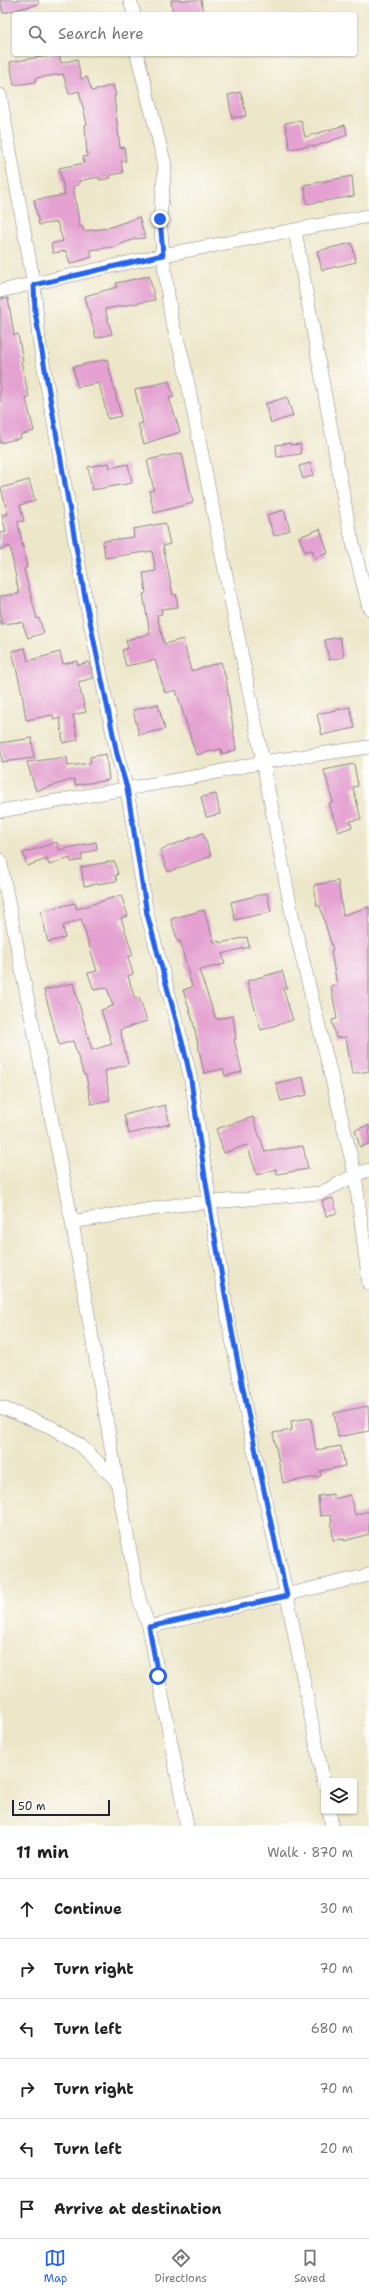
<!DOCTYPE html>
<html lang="en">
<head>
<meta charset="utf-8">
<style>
	body { margin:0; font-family:"Shantell Sans",sans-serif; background:#f6f6f6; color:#222 }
	.controls { position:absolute; right:12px; bottom:12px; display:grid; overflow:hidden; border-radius:4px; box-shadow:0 1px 3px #0004 }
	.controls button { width:36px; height:36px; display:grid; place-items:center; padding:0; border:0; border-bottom:1px solid #e0e0e0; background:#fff; color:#222; font:20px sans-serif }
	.scale { position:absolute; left:12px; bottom:10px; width:98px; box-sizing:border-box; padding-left:4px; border:2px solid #22223b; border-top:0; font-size:11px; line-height:14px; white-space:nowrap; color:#22223b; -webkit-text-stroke:3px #fdfcf7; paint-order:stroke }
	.stop { position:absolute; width:12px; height:12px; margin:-9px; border:3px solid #2563eb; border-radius:50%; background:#fff }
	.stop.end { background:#2563eb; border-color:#fff; box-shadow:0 1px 4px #0008 }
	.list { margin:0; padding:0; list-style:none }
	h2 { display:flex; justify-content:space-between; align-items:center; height:52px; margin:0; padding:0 16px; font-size:17px }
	h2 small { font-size:13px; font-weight:400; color:#767676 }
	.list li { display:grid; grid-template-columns:26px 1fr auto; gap:12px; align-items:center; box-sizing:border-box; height:60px; padding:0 16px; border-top:1px solid #e0e0e0 }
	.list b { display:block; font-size:15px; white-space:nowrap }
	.list em { font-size:13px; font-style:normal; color:#767676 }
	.icon { flex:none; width:22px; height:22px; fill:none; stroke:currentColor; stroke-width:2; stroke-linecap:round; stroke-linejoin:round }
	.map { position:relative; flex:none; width:369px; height:1826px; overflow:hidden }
	.search { position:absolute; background:#fff; box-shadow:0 1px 3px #0004; left:12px; right:12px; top:12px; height:44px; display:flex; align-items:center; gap:10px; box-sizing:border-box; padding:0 14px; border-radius:4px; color:#767676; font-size:15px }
	.sheet { height:412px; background:#fff }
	nav { display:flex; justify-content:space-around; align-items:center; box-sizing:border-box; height:56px; border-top:1px solid #e0e0e0; background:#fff; font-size:11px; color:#767676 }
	nav a { display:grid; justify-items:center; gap:2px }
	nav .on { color:#2563eb }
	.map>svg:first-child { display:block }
	.building { fill:#e4a1d1 }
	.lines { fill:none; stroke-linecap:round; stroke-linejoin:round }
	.street-casing { stroke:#888482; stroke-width:14 }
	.street { stroke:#fff; stroke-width:13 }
	.route { stroke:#2563eb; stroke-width:5 }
</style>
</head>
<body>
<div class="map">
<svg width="369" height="1826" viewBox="0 0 369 1826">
	<rect width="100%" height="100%" fill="#fdfcf7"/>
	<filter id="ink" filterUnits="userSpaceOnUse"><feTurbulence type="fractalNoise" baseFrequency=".025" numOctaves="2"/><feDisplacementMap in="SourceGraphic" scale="8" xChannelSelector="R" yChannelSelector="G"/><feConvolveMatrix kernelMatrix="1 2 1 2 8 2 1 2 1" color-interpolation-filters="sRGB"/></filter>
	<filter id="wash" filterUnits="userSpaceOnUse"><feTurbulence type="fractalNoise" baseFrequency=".012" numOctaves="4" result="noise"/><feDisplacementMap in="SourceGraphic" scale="16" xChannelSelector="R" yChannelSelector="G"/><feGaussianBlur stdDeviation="0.9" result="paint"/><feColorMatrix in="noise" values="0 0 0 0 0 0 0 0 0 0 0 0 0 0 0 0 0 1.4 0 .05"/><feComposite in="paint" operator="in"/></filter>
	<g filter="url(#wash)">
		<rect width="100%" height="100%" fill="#ede7ca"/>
		<g id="blocks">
			<path class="building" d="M0,0H38L39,4L3,13Z
				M171,0H201L203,12L173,14Z
				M59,54L61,63L77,59L81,79L87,77L92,91L113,85L116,96H114L120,148L124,147L126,161H121L123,173L110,175L111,178L99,180V177L79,181V185L73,186L80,227L82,226L84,231L108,228L139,217L145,238L135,239L113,247L90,250L92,257L70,264L66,251L53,253L51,244L63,241L57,222L39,225L34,200L65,195L59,168L84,163L83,157L87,156L85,125L87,124L79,91L69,94L63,74L36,78V82L14,85L10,62Z
				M241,92L246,116L232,118L228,95Z
				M301,120L305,137L345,125L347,135L314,147L313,145L290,149L285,123Z
				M352,176L354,196L307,204L304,185Z
				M352,243L356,262L322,270L317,251Z
				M149,276L155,300L105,309L112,334L96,338L85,296L117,287L116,283Z
				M8,298L14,335L18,334L23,361H21L29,398L26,399L34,431L20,435L21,438L0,443V299Z
				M107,359L121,416L108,419L99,383L77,387L73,367Z
				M169,381L174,397L169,398L180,432L144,444L138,424L143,423L135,390Z
				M287,397L293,416L271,423L265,404Z
				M290,443V445L300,444L301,454L277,457L276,445Z
				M182,453L193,503L154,513L149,491L154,490L147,460Z
				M109,463L110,468L128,464L132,483L92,490L88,467Z
				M310,463L314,475L303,479L299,466Z
				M29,480L35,501L20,505L24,521L18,522L27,568L24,569L37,619L39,618L44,633L28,638L22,622L1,624L0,596L19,594L10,546L0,550V533L6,532L2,515L8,514L1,488Z
				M284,510L290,530L274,536L267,515Z
				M165,523L170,544L163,546L173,595L176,594L178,607L161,609L162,614L157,615L164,644L183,639L191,671L221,662L226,679L236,750L222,754L221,749L196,755L176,690L165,693L155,660L126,666L122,650L128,648L126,640L150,634L143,594L146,593L143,573L156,571L152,551L105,558L103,541L134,537L133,529Z
				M320,529L328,553L315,558L312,550L305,552L299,537Z
				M340,637L344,657L329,660L325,640Z
				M25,648L28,661L60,652L63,664L77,661L78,665L89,662L93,678L78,682L86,712L73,715L78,740L63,743L60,718L54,720L53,715L26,720L22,693L12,651Z
				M158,704L165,729L139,735L133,710Z
				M350,707L355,728L322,735L317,714Z
				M32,738L34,758L2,762L0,743Z
				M106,754L109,780L75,785L74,779L36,791L27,762L67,757L68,766L91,763L90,757Z
				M354,764L358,786L353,787L361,819L350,821L352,827L338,832L329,803L333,802L324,770Z
				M216,794L220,814L206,817L201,797Z
				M203,833L211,856L168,872L160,850Z
				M57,842L59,850L96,842L97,849L81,855L82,860L71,862L70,858L49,865L47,859L27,866L23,853Z
				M108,862H115L118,875L115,876L117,881L84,886L81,867Z
				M338,881L343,915L369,907V1071L352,1074L346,1037L336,1038L332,1020L337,1019L331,986L337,985L331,951L333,950L320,906H317L314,885Z
				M267,893L271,912L235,920L231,902Z
				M121,895L128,916L121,918L133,955L128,957L133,974L128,976L135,999L139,997L147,1021L120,1030L128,1064L105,1071L110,1100L91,1104L86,1075H84L73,1041L59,1045L44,990L73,983L92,1050L112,1044L101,1010L113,1006L107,988L94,990L88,973L97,971L81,919L63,926L65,938L48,942L41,911L75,903L77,909Z
				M204,910L214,942L219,941L220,943L247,937L249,947L222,954L225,964L199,970L216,1019L233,1016L236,1039H234L242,1072L225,1076L223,1069L204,1073L193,1021L183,990L192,987L180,941L178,942L171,919Z
				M282,971L287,988L283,989L293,1020L261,1030L247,981Z
				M303,1077L307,1095L281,1101L276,1083Z
				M165,1105L170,1124L129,1134L124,1115Z
				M253,1117L265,1152L303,1146L308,1169L277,1174L276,1169L257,1175L247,1145L224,1153L216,1129Z
				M369,1125V1144L360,1147L355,1130Z
				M333,1198L337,1213L326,1216L322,1201Z
				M368,1406L369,1431L338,1437L334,1413Z
				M311,1418L316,1450L341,1446L345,1466L320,1471L321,1476L283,1483L273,1433L292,1430L291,1421Z
				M333,1494V1499L350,1495L355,1515L369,1511V1534L344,1541V1539L333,1540L331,1515L320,1516L318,1496Z"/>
		</g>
	</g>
	<g filter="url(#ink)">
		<use href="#blocks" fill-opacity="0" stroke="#888482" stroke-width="1"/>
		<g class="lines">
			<g class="street-casing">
				<path id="street" d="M130,0L134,14
					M137,54L165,165L160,219L163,255L171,318L183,359L263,762L369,747
					M0,95L34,285L39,340L84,592L117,754L127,789L147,914L184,1049L191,1080L228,1319L252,1441L287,1596L324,1784
					M295,231L349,527L369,608
					M0,291L163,255L369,216
					M0,811L199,776L263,762L293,920L355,1174L369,1284
					M0,860L72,1222
					M369,1170C351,1175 337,1186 320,1193L177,1205L72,1222L117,1481L139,1599L149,1627L369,1575
					M0,1407L51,1427L80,1445L117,1481
					M149,1627L187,1826
					M329,1811L332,1826"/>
			</g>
			<use href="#street" class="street"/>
		</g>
	</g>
	<g class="lines" filter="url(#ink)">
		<path class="route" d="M158,1676L149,1627L287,1596C249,1425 214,1254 191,1080L184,1049L147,914L127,788L117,754L84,592L35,312L34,285L163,255L160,219"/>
	</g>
</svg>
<div class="controls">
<button><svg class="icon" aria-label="layers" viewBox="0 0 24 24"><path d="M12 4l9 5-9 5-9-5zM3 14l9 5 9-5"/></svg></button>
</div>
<div class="scale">50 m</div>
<div class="stop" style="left:158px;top:1676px"></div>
<div class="stop end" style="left:160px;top:219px"></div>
<div class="search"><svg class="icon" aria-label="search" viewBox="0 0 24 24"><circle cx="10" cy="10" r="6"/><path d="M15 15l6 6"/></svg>Search here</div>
</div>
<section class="sheet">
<h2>11 min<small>Walk · 870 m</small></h2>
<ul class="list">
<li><svg class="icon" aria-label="ahead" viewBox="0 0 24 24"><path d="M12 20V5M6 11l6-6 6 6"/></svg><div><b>Continue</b></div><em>30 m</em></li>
<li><svg class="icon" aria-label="right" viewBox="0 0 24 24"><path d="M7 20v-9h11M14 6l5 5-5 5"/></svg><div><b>Turn right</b></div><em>70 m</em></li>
<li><svg class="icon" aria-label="left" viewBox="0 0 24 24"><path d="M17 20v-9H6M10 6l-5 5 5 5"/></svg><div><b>Turn left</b></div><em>680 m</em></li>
<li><svg class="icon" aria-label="right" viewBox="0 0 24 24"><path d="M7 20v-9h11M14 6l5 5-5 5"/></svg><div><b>Turn right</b></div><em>70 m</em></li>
<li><svg class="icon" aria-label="left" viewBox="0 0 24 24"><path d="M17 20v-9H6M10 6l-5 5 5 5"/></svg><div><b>Turn left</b></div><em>20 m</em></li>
<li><svg class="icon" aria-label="arrive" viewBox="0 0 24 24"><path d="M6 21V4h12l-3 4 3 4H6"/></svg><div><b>Arrive at destination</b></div></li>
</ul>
</section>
<nav>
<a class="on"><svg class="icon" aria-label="map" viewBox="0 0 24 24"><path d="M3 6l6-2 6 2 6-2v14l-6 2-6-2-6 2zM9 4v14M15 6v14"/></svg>Map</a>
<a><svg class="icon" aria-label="directions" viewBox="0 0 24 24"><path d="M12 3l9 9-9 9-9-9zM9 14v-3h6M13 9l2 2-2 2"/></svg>Directions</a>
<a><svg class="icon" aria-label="saved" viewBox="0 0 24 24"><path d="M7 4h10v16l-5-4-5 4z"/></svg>Saved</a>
</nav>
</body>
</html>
